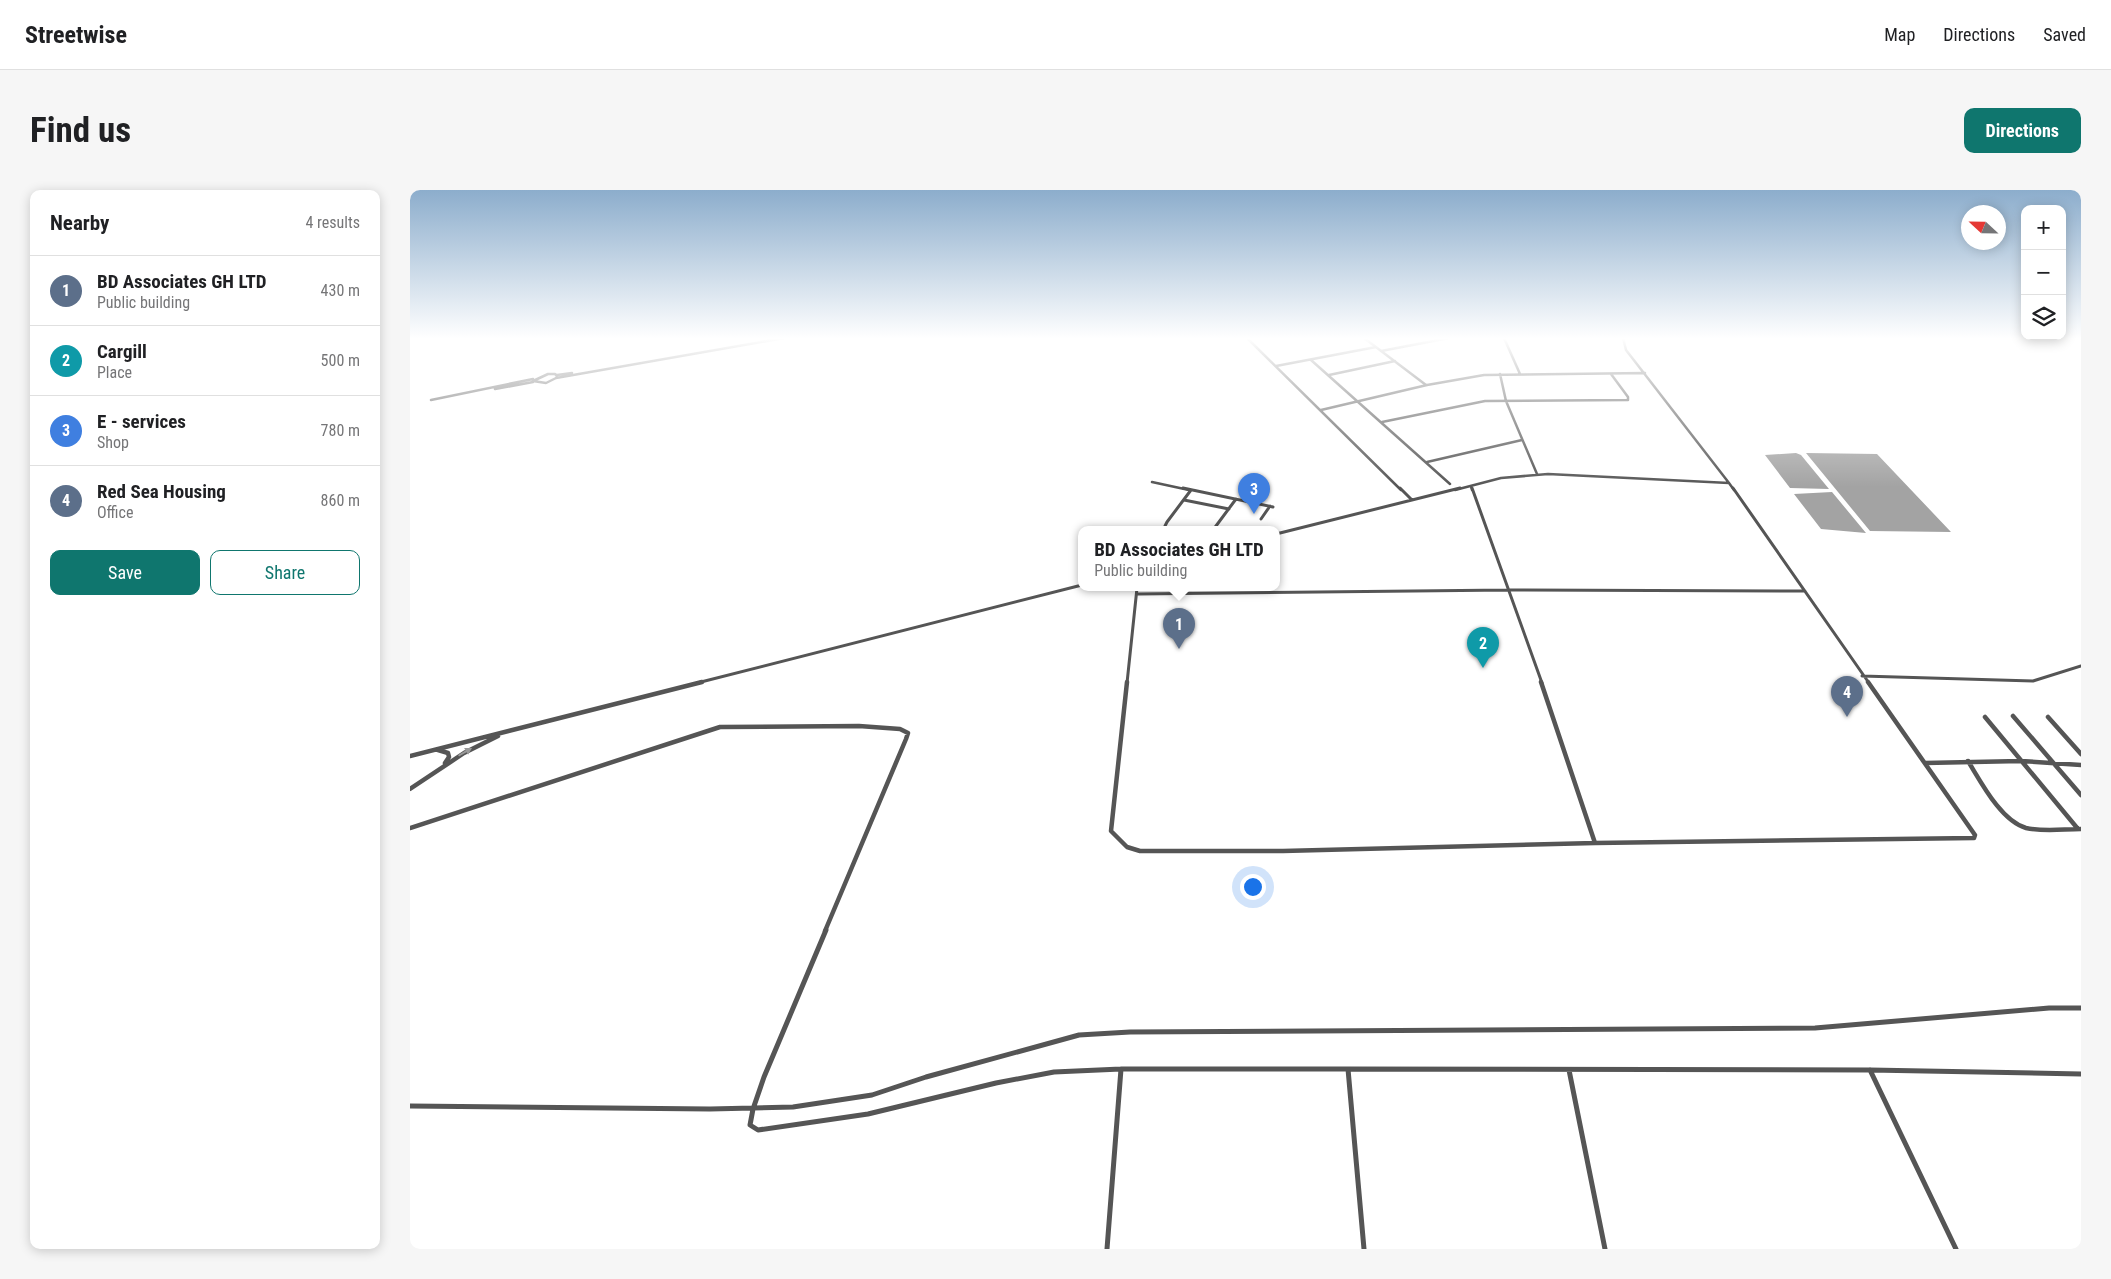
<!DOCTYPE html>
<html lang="en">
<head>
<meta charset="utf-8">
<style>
	body { margin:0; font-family:"Roboto Condensed",sans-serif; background:#f6f6f6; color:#202124 }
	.controls { position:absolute; right:15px; top:15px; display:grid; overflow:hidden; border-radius:10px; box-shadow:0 2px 12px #0003 }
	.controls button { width:45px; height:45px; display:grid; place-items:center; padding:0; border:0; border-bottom:1px solid #e0e0e0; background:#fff; color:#202124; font:25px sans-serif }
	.compass { position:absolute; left:1551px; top:15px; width:45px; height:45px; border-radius:50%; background:#fff; box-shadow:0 2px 12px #0003; rotate:292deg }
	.you { position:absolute; left:842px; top:696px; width:18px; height:18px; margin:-12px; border:4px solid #fff; border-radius:50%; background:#1a73e8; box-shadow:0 0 0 8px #1a73e833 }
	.badge { display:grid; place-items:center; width:32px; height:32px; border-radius:50%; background:#0f766e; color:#fff; font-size:16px; font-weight:700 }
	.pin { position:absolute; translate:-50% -41px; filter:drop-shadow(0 1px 2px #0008) }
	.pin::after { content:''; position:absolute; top:26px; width:18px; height:15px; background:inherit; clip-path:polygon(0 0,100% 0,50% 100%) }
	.popup { position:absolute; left:668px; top:336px; width:202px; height:65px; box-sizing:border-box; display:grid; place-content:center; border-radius:10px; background:#fff; filter:drop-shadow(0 1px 4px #0005); font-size:16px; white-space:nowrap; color:#757577 }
	.popup b { font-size:19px; color:#202124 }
	.popup::after { content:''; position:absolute; left:50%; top:100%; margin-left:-10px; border:10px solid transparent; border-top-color:#fff }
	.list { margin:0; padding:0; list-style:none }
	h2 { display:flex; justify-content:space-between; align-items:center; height:65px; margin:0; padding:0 20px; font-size:21px }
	h2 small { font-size:16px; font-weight:400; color:#757577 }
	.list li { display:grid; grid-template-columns:32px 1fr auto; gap:15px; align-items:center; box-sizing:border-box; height:70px; padding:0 20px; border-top:1px solid #e0e0e0 }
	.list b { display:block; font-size:19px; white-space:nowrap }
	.list p { margin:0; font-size:16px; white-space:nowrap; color:#757577 }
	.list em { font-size:16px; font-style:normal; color:#757577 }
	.actions { display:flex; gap:10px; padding:15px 20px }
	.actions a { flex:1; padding:11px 0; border:1px solid #0f766e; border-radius:10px; text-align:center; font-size:18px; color:#0f766e }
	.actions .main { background:#0f766e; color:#fff }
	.icon { flex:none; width:28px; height:28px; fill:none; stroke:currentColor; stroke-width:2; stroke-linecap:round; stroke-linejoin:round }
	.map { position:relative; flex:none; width:1671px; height:1059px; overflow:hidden; border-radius:10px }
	header { display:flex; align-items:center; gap:30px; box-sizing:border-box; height:70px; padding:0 25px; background:#fff; border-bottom:1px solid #e0e0e0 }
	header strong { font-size:24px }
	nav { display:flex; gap:28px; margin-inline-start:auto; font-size:18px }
	.intro { display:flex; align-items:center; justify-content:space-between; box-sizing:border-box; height:120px; padding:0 30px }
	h1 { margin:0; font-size:35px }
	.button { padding:12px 22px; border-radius:10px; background:#0f766e; color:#fff; font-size:18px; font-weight:700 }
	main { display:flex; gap:30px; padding:0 30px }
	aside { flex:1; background:#fff; border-radius:10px; box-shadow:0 2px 12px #0003 }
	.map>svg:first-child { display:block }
	.water { fill:#a3a3a3 }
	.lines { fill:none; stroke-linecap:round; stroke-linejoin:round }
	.minor-far3 { stroke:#555; stroke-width:2.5 }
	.minor-far2 { stroke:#555; stroke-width:3 }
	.minor-far1 { stroke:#555; stroke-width:4.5 }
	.minor { stroke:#555; stroke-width:5 }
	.oneway { fill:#999 }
</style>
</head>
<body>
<header>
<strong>Streetwise</strong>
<nav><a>Map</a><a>Directions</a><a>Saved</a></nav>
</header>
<div class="intro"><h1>Find us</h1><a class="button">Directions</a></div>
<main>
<aside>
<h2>Nearby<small>4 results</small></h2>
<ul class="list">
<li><span class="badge" style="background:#5c6f8a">1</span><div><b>BD Associates GH LTD</b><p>Public building</p></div><em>430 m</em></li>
<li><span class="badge" style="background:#0f9aa8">2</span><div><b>Cargill</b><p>Place</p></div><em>500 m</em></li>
<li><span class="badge" style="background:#3f7fe0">3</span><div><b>E - services</b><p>Shop</p></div><em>780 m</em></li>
<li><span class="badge" style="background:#5c6f8a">4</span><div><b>Red Sea Housing</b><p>Office</p></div><em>860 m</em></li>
</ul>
<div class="actions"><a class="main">Save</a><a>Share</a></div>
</aside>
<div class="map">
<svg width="1671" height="1059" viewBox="0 0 1671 1059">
	<rect width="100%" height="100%" fill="#fff"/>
	<path class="water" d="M1386,263L1391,265L1419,299L1380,298L1355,265Z
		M1396,263L1467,264L1541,342L1460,341Z
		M1422,302L1456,343L1411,339L1384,304Z"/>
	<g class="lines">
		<path class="minor-far3" d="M837,148L991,300
			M954,148L1016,195
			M1094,148L1110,184
			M1213,148L1216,160L1319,293
			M971,161L1039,148
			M901,170L1040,294
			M866,176L966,157
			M138,184H145L148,187L136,193L123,191Z
			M1090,184L1096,211L1127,284
			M147,185L162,183
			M919,185L985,171
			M146,188L374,148
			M85,199L123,192
			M21,210L123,189
			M911,220L1017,195L1074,185L1235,183
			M972,232L1075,211L1218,210V207L1201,184
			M1017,272L1112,250
			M742,292L779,300
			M1061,296L1062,300
			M1045,300L1091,288L1138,284L1319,293L1324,300"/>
		<path class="minor-far2" d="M773,298L863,317
			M990,298L1002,310
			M1062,298L1132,493
			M1323,298L1459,493
			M774,310L819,319
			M851,329L860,316
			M757,340L755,336L757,332L781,300
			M803,340L826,309
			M866,344L1050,298
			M727,404L1098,400L1395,401
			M1452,486L1623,491L1671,476
			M287,493L672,395
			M717,493L727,398"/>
		<path class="minor-far1" d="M717,492L701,641L717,657L730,661H873L1185,653L1564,648L1565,645L1458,492
			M1131,492L1185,653
			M1603,526L1671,605
			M1575,527L1668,639
			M1638,527L1671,564
			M28,560L38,563L39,567L35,573
			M0,566L292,492
			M1558,571C1571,592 1591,631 1616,638C1634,642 1653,639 1671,639
			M1515,573L1611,571L1671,575
			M0,599L54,563L88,546
			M0,638L310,537L449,536L490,539L498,543L496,549L415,741"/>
		<path class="minor" d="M416,740L354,887L343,919L340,935L348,940L458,924L586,893L644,882L711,879H938
			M1159,880L1195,1059
			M1460,880L1546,1059
			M0,916L300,919L383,917L462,905L516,887L669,845L720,842L1405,838L1639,818H1671
			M697,1059L711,879
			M954,1059L938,879L1460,880L1671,884"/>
	</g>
	<defs><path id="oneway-solid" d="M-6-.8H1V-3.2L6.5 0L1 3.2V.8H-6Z" transform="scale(1.25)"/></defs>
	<use class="oneway" href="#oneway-solid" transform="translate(55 562) rotate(-30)"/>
	<linearGradient id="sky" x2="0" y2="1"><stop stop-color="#8cadcc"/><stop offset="0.5" stop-color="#fff"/><stop offset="1" stop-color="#fff" stop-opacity="0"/></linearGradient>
	<rect width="1671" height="297" fill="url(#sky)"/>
</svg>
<div class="controls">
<button>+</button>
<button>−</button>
<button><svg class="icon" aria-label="layers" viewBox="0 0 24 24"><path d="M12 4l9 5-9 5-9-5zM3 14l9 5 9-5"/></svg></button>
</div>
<svg class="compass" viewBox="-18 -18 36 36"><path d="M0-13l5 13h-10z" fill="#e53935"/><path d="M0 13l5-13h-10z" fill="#757577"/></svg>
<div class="you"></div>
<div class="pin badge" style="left:769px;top:459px;background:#5c6f8a">1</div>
<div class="popup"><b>BD Associates GH LTD</b>Public building</div>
<div class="pin badge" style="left:1073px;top:478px;background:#0f9aa8">2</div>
<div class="pin badge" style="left:844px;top:324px;background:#3f7fe0">3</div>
<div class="pin badge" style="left:1437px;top:527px;background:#5c6f8a">4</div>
</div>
</main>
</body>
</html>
